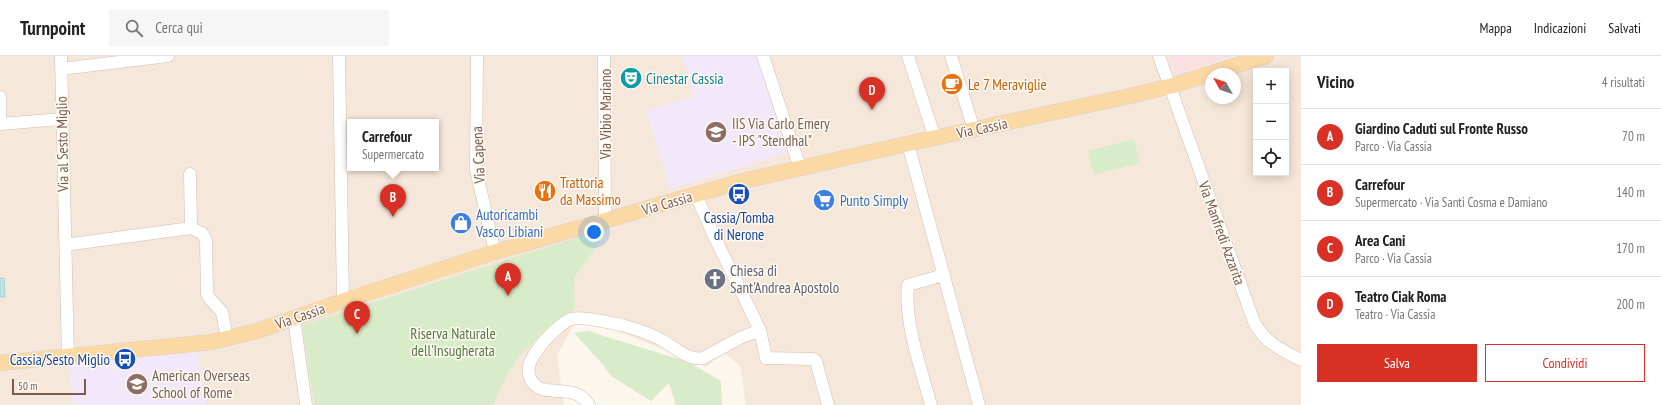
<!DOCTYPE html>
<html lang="it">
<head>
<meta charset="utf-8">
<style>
	body { margin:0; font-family:"PT Sans Narrow",sans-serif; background:#f6f6f6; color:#222 }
	.controls { position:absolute; right:12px; top:12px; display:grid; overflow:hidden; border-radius:0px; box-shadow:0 2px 10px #0003 }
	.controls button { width:36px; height:36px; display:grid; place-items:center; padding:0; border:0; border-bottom:1px solid #e0e0e0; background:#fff; color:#222; font:20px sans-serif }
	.compass { position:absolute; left:1205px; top:12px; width:36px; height:36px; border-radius:50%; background:#fff; box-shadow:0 2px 10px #0003; rotate:310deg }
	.scale { position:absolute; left:12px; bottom:10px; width:74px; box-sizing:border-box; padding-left:4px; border:2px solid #7a5c4d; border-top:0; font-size:11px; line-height:14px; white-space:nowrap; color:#7a5c4d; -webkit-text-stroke:3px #fffaf3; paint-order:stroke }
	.you { position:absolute; left:594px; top:176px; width:14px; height:14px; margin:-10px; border:3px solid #fff; border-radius:50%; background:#1a73e8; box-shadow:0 0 0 6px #1a73e833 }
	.badge { display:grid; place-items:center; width:26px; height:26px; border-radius:50%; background:#d93025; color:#fff; font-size:13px; font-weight:700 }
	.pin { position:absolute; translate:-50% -33px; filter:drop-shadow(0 1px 2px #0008) }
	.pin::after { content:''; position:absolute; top:21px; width:14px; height:12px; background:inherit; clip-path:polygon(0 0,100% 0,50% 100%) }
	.popup { position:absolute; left:347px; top:63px; width:92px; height:52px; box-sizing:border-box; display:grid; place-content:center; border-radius:0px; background:#fff; filter:drop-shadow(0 1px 3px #0005); font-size:13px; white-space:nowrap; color:#767676 }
	.popup b { font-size:15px; color:#222 }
	.popup::after { content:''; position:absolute; left:50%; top:100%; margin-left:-8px; border:8px solid transparent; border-top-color:#fff }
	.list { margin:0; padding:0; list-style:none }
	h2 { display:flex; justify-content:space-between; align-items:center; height:52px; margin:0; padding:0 16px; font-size:17px }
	h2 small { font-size:13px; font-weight:400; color:#767676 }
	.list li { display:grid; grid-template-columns:26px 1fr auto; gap:12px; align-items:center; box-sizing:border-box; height:56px; padding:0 16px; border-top:1px solid #e0e0e0 }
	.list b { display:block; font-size:15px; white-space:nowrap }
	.list p { margin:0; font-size:13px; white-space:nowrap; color:#767676 }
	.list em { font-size:13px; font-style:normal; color:#767676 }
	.actions { display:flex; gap:8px; padding:12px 16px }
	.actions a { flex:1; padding:9px 0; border:1px solid #d93025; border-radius:0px; text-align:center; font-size:14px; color:#d93025 }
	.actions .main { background:#d93025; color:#fff }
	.icon { flex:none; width:22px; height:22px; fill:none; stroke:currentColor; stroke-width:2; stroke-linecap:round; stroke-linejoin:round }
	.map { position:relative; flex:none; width:1301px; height:349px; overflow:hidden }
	header { display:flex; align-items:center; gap:24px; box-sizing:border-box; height:56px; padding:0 20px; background:#fff; border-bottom:1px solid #e0e0e0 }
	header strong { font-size:19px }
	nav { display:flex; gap:22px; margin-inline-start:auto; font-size:14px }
	.search { width:280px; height:36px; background:#f6f6f6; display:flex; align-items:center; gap:10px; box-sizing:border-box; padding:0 14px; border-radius:0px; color:#767676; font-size:15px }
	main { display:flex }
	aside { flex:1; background:#fff }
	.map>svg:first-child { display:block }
	.residential { fill:#f5e8da; fill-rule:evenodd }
	.education { fill:#f3e8fa }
	.medical { fill:#fbdfe3 }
	.green { fill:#d8ecc9 }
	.water { fill:#bfe3e8; stroke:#a5d3da }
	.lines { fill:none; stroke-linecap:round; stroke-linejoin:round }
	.minor-casing { stroke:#d1beb0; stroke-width:13 }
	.major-casing { stroke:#dad1cd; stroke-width:16 }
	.minor { stroke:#fff; stroke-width:12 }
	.major { stroke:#fbd9a5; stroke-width:15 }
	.labels { text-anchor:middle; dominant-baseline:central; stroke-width:3; stroke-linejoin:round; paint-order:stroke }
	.culture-label { font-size:15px; fill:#0d838f; stroke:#fffaf3; text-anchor:start }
	.food-label { font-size:15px; fill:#c56008; stroke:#fffaf3; text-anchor:start }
	.street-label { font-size:15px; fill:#7a5c4d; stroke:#fffaf3 }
	.education-label { font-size:15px; fill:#785e54; stroke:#fffaf3; text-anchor:start }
	.shop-label { font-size:15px; fill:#366cbe; stroke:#fffaf3; text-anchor:start }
	.transit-label { font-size:15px; fill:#164399; stroke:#fffaf3 }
	.worship-label { font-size:15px; fill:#5b616d; stroke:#fffaf3; text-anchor:start }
	.park-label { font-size:15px; fill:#537a41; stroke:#fffaf3 }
</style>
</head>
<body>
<header>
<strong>Turnpoint</strong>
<div class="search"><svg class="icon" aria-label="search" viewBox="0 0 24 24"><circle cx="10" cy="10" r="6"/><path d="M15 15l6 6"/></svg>Cerca qui</div>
<nav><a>Mappa</a><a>Indicazioni</a><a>Salvati</a></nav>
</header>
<main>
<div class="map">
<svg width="1301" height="349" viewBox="0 0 1301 349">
	<rect width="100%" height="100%" fill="#fdf6ec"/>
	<path class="residential" d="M0,0H1301V349H746L740,310L723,296L706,311L609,271L576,264L557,300L564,349H0ZM1256,15H1286V117H1256ZM1211,18H1235V42H1211ZM350,66H436V112H350Z"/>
	<path class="education" d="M682,0H757L787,97L670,133L646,55L694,40Z
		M198,297L206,349H73L68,306Z"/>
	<path class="medical" d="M1170,0H1232L1176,18Z"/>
	<path class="green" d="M1134,83L1140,107L1094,119L1088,95Z
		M610,171L574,222L575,253L551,268L531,289L522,297L509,315L493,349H314L302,269Z
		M588,275L688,306L721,325L722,349H676L669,327L651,345L611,320L604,310L574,277Z"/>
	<path class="water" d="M0,222H4L5,241H0Z"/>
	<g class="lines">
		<g class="minor-casing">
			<path id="minor" d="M61,0L68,301
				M339,0L343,245
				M477,0L476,114L495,196
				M604,0L605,165
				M763,0L800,112
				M908,0L935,82
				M951,0L974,74
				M1159,0L1254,266C1264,286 1283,295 1301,304
				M61,13L168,0
				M0,41V68
				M0,68L62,63
				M908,88L979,349
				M191,172L202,177L206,184L207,238L210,243L222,256L227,282
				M72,188L191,172L190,118
				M294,262L306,349
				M760,274L766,302L813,303L816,305L828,349
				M589,349C573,324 542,345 531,324C525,312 531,303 538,293C543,285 562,266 571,263C577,261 583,263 589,263C615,267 639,272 662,284C674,291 688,305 703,302L740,282L760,274L713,178L696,139
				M931,349C921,312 904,267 908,229L944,219"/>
		</g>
		<g class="major-casing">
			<path id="major" d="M0,307L212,286L257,275L343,245L495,196L743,125L920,85L1130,40L1171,30L1266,0"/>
		</g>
		<use href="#minor" class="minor"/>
		<use href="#major" class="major"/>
	</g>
	<defs>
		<g id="theatre-disc" transform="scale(1.15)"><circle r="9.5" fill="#0f9aa8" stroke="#fffaf3"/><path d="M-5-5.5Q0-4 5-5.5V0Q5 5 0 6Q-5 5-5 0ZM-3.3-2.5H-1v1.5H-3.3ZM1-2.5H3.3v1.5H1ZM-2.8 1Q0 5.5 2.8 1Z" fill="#fff"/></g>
		<g id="cafe-disc" transform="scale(1.15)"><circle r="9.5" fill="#e8710a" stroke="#fffaf3"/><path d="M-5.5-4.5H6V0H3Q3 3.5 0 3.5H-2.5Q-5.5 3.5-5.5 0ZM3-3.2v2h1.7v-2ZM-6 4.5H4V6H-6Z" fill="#fff"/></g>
		<g id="school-disc" transform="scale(1.15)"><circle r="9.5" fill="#8d6e63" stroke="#fffaf3"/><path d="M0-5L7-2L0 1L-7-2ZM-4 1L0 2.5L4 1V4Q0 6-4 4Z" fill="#fff"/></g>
		<g id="restaurant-disc" transform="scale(1.15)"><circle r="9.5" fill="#e8710a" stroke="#fffaf3"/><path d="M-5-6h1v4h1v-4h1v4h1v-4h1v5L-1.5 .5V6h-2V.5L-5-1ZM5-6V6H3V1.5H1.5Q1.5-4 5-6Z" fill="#fff"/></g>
		<g id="bus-disc" transform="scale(1.15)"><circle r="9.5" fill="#1a4fb4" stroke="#fffaf3"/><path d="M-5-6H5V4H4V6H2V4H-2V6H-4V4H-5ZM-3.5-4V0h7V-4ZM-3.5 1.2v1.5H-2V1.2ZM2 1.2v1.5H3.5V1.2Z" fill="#fff"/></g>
		<g id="supermarket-disc" transform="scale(1.15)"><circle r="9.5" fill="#3f7fe0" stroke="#fffaf3"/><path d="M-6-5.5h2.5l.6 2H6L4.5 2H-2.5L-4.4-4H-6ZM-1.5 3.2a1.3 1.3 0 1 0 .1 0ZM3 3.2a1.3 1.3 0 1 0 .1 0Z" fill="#fff"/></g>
		<g id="shop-disc" transform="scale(1.15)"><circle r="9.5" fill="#3f7fe0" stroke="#fffaf3"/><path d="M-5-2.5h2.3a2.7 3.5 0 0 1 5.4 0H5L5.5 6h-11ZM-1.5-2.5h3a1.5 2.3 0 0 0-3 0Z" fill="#fff"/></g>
		<g id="church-disc" transform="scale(1.15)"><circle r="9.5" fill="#6b7280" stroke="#fffaf3"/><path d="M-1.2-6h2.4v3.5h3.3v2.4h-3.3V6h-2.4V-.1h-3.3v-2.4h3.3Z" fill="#fff"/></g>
	</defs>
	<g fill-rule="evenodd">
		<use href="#theatre-disc" x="631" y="22"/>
		<use href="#cafe-disc" x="952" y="28"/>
		<use href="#school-disc" x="716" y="76"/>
		<use href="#restaurant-disc" x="545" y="135"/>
		<use href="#bus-disc" x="739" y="138"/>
		<use href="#supermarket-disc" x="824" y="144"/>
		<use href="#shop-disc" x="461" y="167"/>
		<use href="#church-disc" x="715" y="223"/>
		<use href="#bus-disc" x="125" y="303"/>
		<use href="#school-disc" x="137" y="328"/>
	</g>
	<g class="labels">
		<g class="culture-label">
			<text x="646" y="22">Cinestar Cassia</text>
		</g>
		<g class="food-label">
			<text x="968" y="28">Le 7 Meraviglie</text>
			<text x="560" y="126">Trattoria<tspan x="560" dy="17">da Massimo</tspan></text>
		</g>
		<g class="street-label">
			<text transform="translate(605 58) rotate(-90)">Via Vibio Mariano</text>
			<text transform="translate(982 72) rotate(-12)">Via Cassia</text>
			<text transform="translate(62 88) rotate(-91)">Via al Sesto Miglio</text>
			<text transform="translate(478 99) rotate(-93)">Via Capena</text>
			<text transform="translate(667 147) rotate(-16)">Via Cassia</text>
			<text transform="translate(1222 177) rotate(70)">Via Manfredi Azzarita</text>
			<text transform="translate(300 260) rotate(-19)">Via Cassia</text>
		</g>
		<g class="education-label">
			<text x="732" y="67">IIS Via Carlo Emery<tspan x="732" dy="17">- IPS "Stendhal"</tspan></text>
			<text x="152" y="319">American Overseas<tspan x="152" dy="17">School of Rome</tspan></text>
		</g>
		<g class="shop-label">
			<text x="840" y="144">Punto Simply</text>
			<text x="476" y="158">Autoricambi<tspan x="476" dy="17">Vasco Libiani</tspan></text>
		</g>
		<g class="transit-label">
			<text x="739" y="161">Cassia/Tomba<tspan x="739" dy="17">di Nerone</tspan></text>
			<text x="110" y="303" text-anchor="end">Cassia/Sesto Miglio</text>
		</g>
		<g class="worship-label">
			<text x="730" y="214">Chiesa di<tspan x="730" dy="17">Sant'Andrea Apostolo</tspan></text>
		</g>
		<g class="park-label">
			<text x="453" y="277">Riserva Naturale<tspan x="453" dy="17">dell'Insugherata</tspan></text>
		</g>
	</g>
</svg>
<div class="controls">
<button>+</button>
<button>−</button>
<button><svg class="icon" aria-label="locate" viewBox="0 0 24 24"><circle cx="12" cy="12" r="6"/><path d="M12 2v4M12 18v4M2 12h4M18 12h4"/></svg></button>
</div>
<svg class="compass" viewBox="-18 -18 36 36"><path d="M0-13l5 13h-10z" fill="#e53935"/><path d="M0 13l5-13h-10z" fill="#767676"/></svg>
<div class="scale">50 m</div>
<div class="you"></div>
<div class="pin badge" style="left:508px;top:240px">A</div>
<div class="pin badge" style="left:393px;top:161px">B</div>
<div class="popup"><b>Carrefour</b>Supermercato</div>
<div class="pin badge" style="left:357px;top:278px">C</div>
<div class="pin badge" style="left:872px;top:54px">D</div>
</div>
<aside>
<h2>Vicino<small>4 risultati</small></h2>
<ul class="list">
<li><span class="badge">A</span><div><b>Giardino Caduti sul Fronte Russo</b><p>Parco · Via Cassia</p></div><em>70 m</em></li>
<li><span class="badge">B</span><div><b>Carrefour</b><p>Supermercato · Via Santi Cosma e Damiano</p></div><em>140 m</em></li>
<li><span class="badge">C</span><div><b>Area Cani</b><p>Parco · Via Cassia</p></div><em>170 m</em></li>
<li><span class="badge">D</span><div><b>Teatro Ciak Roma</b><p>Teatro · Via Cassia</p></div><em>200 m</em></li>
</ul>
<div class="actions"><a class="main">Salva</a><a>Condividi</a></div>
</aside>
</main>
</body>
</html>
